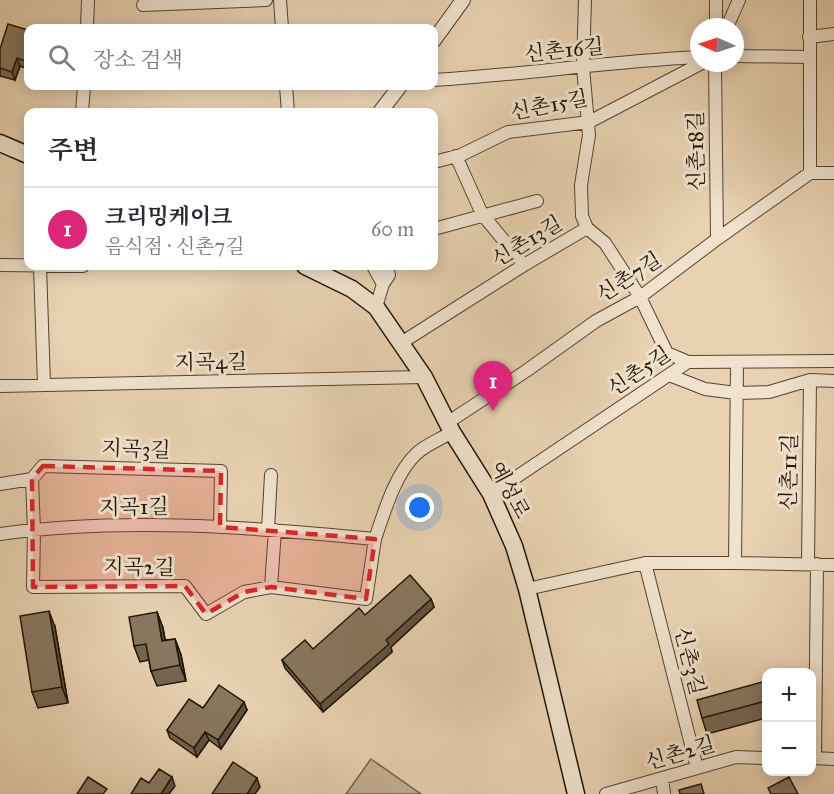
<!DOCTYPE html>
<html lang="ko">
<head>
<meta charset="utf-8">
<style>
	body { margin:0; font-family:"IM FELL Great Primer","Noto Serif KR",serif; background:#f7f7f7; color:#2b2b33 }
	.controls { position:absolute; right:18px; bottom:18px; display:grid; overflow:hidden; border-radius:12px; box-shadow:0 3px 15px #0003 }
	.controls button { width:54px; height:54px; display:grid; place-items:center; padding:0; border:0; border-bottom:2px solid #e1e1e2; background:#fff; color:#2b2b33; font:30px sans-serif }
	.compass { position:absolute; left:690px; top:18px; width:54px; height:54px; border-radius:50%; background:#fff; box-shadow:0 3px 15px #0003; rotate:273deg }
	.you { position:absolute; left:420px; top:508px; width:21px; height:21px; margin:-15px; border:4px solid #fff; border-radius:50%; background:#1a73e8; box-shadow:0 0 0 9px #1a73e833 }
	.badge { display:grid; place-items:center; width:39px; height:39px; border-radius:50%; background:#db2777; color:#fff; font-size:20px; font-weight:700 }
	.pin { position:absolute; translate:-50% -50px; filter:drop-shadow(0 2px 3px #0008) }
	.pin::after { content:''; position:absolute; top:32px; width:21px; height:18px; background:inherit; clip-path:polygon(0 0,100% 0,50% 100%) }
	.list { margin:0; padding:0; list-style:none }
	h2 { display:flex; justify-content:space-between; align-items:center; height:78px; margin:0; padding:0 24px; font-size:26px }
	h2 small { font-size:20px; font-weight:400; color:#7c7c81 }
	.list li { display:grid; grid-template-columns:39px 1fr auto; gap:18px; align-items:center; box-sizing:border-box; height:84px; padding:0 24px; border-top:2px solid #e1e1e2 }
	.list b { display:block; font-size:22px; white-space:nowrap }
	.list p { margin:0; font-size:20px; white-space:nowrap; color:#7c7c81 }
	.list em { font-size:20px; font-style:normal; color:#7c7c81 }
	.icon { flex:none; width:33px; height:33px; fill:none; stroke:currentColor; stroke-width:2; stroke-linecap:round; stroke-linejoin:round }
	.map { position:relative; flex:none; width:834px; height:794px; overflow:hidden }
	.search { position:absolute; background:#fff; box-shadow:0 3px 15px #0003; left:24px; top:24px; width:414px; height:66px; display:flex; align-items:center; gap:15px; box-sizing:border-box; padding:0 21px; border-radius:12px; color:#7c7c81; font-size:22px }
	.panel { position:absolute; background:#fff; box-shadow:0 3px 15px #0003; left:24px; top:108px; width:414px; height:162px; border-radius:12px }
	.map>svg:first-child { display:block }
	.green { fill:#c6b295; stroke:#73634d; stroke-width:1.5 }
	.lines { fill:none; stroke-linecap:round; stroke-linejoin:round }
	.minor-casing { stroke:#524430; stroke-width:14 }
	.tertiary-casing { stroke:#524430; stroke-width:16 }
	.secondary-casing { stroke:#201405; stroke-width:19 }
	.minor { stroke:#f0e2cd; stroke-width:12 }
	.tertiary { stroke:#f0e2cd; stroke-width:14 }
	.secondary { stroke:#f0e2cd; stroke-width:16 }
	.wall { fill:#756652; stroke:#201405; stroke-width:1.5 }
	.shaded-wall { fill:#5f5342; stroke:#201405; stroke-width:1.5 }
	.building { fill:#88775f; stroke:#201405; stroke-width:1.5 }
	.marked { fill:#d62828; fill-opacity:0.2; stroke:#d62828; stroke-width:4.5; stroke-dasharray:12 8; stroke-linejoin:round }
	.labels { text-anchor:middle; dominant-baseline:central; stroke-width:6; stroke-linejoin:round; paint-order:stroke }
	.street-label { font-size:21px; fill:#201405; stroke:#f0e2cd }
</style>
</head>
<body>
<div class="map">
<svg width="834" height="794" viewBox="0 0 834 794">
	<rect width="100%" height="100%" fill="#e8d2b2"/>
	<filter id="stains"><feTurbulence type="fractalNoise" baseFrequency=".00333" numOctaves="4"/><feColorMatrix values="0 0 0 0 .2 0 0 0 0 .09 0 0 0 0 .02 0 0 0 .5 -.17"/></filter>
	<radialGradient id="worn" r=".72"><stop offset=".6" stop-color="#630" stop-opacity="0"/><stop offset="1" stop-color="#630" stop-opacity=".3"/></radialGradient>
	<path class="green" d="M371,759L421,794H346Z"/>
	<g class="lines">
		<g class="minor-casing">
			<path id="minor" d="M280,0L282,28
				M585,0L583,67L589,135L581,185L582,216L587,228L605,243L640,297L667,353L688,362
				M810,0V173
				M143,5L266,0
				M716,27V0
				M727,27L739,0
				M87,28L88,0
				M809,37L834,34
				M735,56L809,57
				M715,63L717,239
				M434,80C522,75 610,61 699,57
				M286,86L288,112
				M82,112L84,86
				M456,156L482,214L524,265
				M434,162L461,155L508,132L589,122L702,63
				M434,229L537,201
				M0,265L83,266
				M40,266L44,385
				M373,266L383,284L376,307
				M383,284L389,275L386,266
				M401,343L524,265L587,228
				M669,375L705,389L736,393L769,392L810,380L834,381
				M0,386L424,377
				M447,423L526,371L596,321L640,297L717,239L810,173H834
				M32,479L34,530L33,587L185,586L206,614L244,592L271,587L366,599L375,539
				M0,484L32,479L43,466L221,471L220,527
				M491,494L688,362L834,361
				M268,529L271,475
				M0,534C124,517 251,527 375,539C384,513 395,474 416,454C425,445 441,439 452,432
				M645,563L697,768
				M735,563L737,363
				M808,564L810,380
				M271,587L275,530
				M527,589L645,563H735L834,565
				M812,758L834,759
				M815,758L817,564
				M662,778L664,794
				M606,794L736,757L766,758"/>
		</g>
		<g class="tertiary-casing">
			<path id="tertiary" d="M434,40L463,0
				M380,112L400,86"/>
		</g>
		<g class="secondary-casing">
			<path id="secondary" d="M0,143L28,155
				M305,266L352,289L376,307L424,377L452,432L491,494L514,546L527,589L576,794"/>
		</g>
		<use href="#minor" class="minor"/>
		<use href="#tertiary" class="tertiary"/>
		<use href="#secondary" class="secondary"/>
	</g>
	<path class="wall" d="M28,30V69L20,66L15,80L0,76V49Z
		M431,599L434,607L391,647L392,652L323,712L285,668L282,660L313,649Z
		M157,612L163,628L165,640L175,639L181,655L186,681L157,686L151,671L149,660L140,662L134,646Z
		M55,627L68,703L38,708L32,692Z
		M766,681V718L707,734L702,718Z
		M203,708L247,710L221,749L209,740L197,757L170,738L167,730Z"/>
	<path class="shaded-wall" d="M17,58L20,66L15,80L12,72Z
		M431,599L434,607L391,647L392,652L323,712L320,704L386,640Z
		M49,611L55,627L68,703L62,687Z
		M157,612L163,628L168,657L162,641Z
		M175,639L181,655L186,681L180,665Z
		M244,702L247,710L221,749L218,740Z
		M205,732L209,740L197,757L194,748Z
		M172,777L175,786L169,794H161Z
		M257,778L260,787L255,794H247Z"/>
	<path class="building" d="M8,24L28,30V62L17,58L12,72L0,68V49Z
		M410,575L431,599L386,640L389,644L320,704L282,660L305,640L313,649L359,608L365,615Z
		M49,611L62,687L32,692L20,616Z
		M157,612L162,641L175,639L180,665L151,671L146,644L134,646L129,617Z
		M766,681V701L702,718L697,700Z
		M219,685L244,702L218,740L205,732L194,748L167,730L189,699L203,708Z
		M233,762L257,778L247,794H212Z
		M159,769L172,777L161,794H131L141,778L149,783Z
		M88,777L107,789L103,794H77Z
		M789,777L798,794H771L768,788Z
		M701,784L704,794H680L679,790Z"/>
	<path class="marked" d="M43,466L221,471L220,527L375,539L366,599L271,587L244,592L206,614L185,586L33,587L32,479Z"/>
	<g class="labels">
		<g class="street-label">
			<text transform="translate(564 50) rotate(-6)">신촌16길</text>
			<text transform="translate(549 105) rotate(-11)">신촌15길</text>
			<text transform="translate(696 151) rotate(-91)">신촌18길</text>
			<text transform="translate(527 241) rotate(-31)">신촌13길</text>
			<text transform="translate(629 277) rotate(-33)">신촌7길</text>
			<text transform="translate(211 362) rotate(-1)">지곡4길</text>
			<text transform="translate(639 371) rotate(-34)">신촌5길</text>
			<text transform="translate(136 449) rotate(2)">지곡3길</text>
			<text transform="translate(789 472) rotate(-89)">신촌11길</text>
			<text transform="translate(510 490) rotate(62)">예성로</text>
			<text transform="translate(134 507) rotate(-1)">지곡1길</text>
			<text transform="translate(139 567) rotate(1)">지곡2길</text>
			<text transform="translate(690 661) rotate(76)">신촌3길</text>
			<text transform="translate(680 753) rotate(-16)">신촌2길</text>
		</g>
	</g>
	<rect width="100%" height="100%" filter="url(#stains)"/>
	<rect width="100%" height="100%" fill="url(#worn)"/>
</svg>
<div class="controls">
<button>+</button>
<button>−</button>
</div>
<svg class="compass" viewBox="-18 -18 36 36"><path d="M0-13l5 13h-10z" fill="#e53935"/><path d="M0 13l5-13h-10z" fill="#7c7c81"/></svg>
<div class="you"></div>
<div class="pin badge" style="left:493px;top:411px">1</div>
<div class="search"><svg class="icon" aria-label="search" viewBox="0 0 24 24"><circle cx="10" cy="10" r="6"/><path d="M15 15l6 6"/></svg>장소 검색</div>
<section class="panel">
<h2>주변<small></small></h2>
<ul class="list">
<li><span class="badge">1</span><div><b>크리밍케이크</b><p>음식점 · 신촌7길</p></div><em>60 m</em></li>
</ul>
</section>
</div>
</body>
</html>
